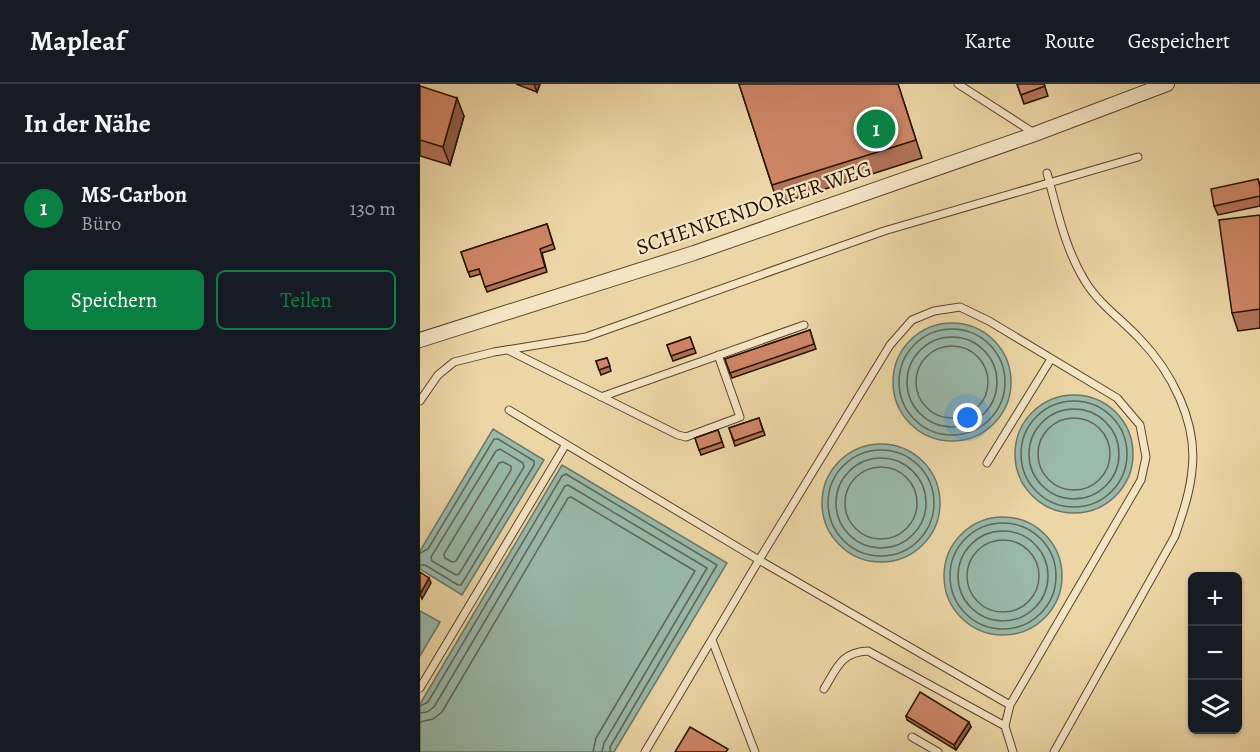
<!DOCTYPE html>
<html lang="de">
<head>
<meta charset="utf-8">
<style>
	body { margin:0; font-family:Alegreya,serif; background:#242831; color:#f1f3f6 }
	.controls { position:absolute; right:18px; bottom:18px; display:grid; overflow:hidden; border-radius:9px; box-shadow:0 2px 4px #0004 }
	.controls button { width:54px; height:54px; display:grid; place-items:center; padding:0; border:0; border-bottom:2px solid #363941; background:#171b24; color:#f1f3f6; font:30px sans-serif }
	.you { position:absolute; left:548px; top:334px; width:21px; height:21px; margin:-15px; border:4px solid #fff; border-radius:50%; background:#1a73e8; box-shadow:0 0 0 9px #1a73e833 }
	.badge { display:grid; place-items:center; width:39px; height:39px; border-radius:50%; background:#0b8043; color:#fff; font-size:20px; font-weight:700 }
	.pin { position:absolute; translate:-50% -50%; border:3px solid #fff; box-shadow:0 2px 6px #0006 }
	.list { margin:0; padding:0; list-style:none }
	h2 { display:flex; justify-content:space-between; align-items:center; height:78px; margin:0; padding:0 24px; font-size:26px }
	h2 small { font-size:20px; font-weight:400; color:#9ea1a6 }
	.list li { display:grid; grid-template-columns:39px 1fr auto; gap:18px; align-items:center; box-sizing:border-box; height:90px; padding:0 24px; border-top:2px solid #363941 }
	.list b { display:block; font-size:22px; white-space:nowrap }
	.list p { margin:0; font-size:20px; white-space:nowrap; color:#9ea1a6 }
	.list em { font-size:20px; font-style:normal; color:#9ea1a6 }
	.actions { display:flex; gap:12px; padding:18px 24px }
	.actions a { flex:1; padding:14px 0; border:2px solid #0b8043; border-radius:9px; text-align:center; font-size:21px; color:#0b8043 }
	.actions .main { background:#0b8043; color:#fff }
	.icon { flex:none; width:33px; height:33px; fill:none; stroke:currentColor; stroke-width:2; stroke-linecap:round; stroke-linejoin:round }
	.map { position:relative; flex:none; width:840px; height:668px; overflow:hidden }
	header { display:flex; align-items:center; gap:36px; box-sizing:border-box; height:84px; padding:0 30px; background:#171b24; border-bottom:2px solid #363941 }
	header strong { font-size:28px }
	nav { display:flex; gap:33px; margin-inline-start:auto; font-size:21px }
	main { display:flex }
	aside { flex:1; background:#171b24 }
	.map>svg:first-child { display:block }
	.water { fill:#99b9aa; stroke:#6b7767; stroke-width:1.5 }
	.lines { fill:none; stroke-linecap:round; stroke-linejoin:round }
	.shore { stroke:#606656; stroke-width:1.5 }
	.service-casing { stroke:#58442b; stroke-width:9 }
	.minor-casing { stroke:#58442b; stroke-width:16 }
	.service { stroke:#f3e4c4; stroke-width:7 }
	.minor { stroke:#f3e4c4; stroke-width:14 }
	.wall { fill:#b17358; stroke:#271302; stroke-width:1.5 }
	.shaded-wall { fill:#905e47; stroke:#271302; stroke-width:1.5 }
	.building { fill:#ce8666; stroke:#271302; stroke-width:1.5 }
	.labels { text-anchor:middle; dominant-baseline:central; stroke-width:4.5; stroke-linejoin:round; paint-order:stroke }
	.street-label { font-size:22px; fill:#271302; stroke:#f3e4c4 }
</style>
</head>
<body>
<header>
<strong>Mapleaf</strong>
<nav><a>Karte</a><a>Route</a><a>Gespeichert</a></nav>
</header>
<main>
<aside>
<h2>In der Nähe<small></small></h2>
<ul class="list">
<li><span class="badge">1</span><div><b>MS-Carbon</b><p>Büro</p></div><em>130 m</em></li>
</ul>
<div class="actions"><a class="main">Speichern</a><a>Teilen</a></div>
</aside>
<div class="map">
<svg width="840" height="668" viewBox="0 0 840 668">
	<rect width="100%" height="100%" fill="#ecd6a5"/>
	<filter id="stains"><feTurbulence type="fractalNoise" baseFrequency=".00333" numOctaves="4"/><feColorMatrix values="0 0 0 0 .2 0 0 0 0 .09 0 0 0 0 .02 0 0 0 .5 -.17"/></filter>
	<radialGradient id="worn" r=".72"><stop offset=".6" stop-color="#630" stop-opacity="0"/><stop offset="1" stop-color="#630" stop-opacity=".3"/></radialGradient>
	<path class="water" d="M473 298a59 59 0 1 1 118 0a59 59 0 1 1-118 0Z
		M595 370a59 59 0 1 1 118 0a59 59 0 1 1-118 0Z
		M73,345L124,376L42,511L0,485V467Z
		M402 419a59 59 0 1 1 118 0a59 59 0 1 1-118 0Z
		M142,381L307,479L194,668H0V620Z
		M524 492a59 59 0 1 1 118 0a59 59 0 1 1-118 0Z
		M0,527L20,538L0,572Z"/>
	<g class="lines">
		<path class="shore" d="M479 298a53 53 0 1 1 106 0a53 53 0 1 1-106 0Z
			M487 298a45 45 0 1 1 90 0a45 45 0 1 1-90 0Z
			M496 298a36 36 0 1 1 72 0a36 36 0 1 1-72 0Z
			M601 370a53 53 0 1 1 106 0a53 53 0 1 1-106 0Z
			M609 370a45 45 0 1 1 90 0a45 45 0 1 1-90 0Z
			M618 370a36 36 0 1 1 72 0a36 36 0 1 1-72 0Z
			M80,365L103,379L104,383L39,490L36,491L12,477L11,473L76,367Z
			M408 419a53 53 0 1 1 106 0a53 53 0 1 1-106 0Z
			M416 419a45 45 0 1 1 90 0a45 45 0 1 1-90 0Z
			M83,378L91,382V386L36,477L32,478L25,474L24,470L79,379Z
			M425 419a36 36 0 1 1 72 0a36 36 0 1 1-72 0Z
			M530 492a53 53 0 1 1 106 0a53 53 0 1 1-106 0Z
			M538 492a45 45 0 1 1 90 0a45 45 0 1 1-90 0Z
			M547 492a36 36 0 1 1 72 0a36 36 0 1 1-72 0Z
			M0,469L8,465L74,355H78L114,377V381L41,501H38L5,481H0
			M0,622L8,618L142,392L146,390L297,481L190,663V668
			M0,629L7,628L14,623L145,402L148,401L287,484L184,659L182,668
			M0,638L13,635L22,628L148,414L151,413L275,487L176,654L173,668"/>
		<g class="service-casing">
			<path id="service" d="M538,0L614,49
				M627,89C637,125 645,165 665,197C678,219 701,235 719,254C751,287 778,338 772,386C770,409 762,431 755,452L634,668
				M88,266L258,351L266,353L320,333L298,271
				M181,313L384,241
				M0,317L18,291L34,278L74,268L166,253L464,147L718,73
				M89,326L339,476L590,621
				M567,379L631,275
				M292,556L335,668
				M0,604L146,360
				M404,605C417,584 421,568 448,567L585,642
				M492,653L518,668
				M225,668L339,476L470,261L492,236L514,227L540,223L569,237L697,314L720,341L726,373L721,396L590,621L585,642L593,668"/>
		</g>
		<g class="minor-casing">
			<path id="minor" d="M0,256L274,169L615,50L747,0"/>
		</g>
		<use href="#service" class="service"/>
		<use href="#minor" class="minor"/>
	</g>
	<path class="wall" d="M96,0H120L117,8Z
		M319,0H478L502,74L358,120Z
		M597,0H624L628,12L604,20Z
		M0,2L44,32L30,81L0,72Z
		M838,95L840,100V122L798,131L794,122Z
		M840,131V244L818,247L812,229Z
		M127,140L135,165L122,169L127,188L67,208L61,190L50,193L41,168Z
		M390,246L396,265L312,294L305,275Z
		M270,253L276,269L253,277L247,261Z
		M187,274L191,287L181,291L176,277Z
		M339,334L345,351L315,362L309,344Z
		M298,346L304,363L281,371L275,354Z
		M486,632L551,643L536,666L487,636Z"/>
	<path class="shaded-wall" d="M114,0H120L117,8Z
		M37,14L44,32L30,81L23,63Z
		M9,494L11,499L2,515L0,510Z
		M549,638L551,643L536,666L534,661Z"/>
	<path class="building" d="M319,0H478L496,56L352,101Z
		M597,0H624L625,2L601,11Z
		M0,2L37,14L23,63L0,56Z
		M838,95L840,104V112L794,122L791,105Z
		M840,131V225L812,229L799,136Z
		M127,140L133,160L120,165L125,183L65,203L59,185L48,188L41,168Z
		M390,246L394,260L310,289L305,275Z
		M270,253L274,264L251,272L247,261Z
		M187,274L190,282L179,286L176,277Z
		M339,334L343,347L314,357L309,344Z
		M298,346L302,358L279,366L275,354Z
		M0,488L9,494L0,510Z
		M500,608L549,638L534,661L486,632Z
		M270,643L308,665L306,668H255Z"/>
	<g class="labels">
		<g class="street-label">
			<text transform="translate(334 124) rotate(-19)">SCHENKENDORFER WEG</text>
		</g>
	</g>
	<rect width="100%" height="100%" filter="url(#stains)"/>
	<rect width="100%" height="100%" fill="url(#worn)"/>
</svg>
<div class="controls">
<button>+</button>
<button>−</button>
<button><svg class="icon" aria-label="layers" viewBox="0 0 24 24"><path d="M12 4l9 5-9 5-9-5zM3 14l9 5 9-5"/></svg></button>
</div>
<div class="you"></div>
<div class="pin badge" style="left:456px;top:45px">1</div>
</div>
</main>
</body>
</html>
